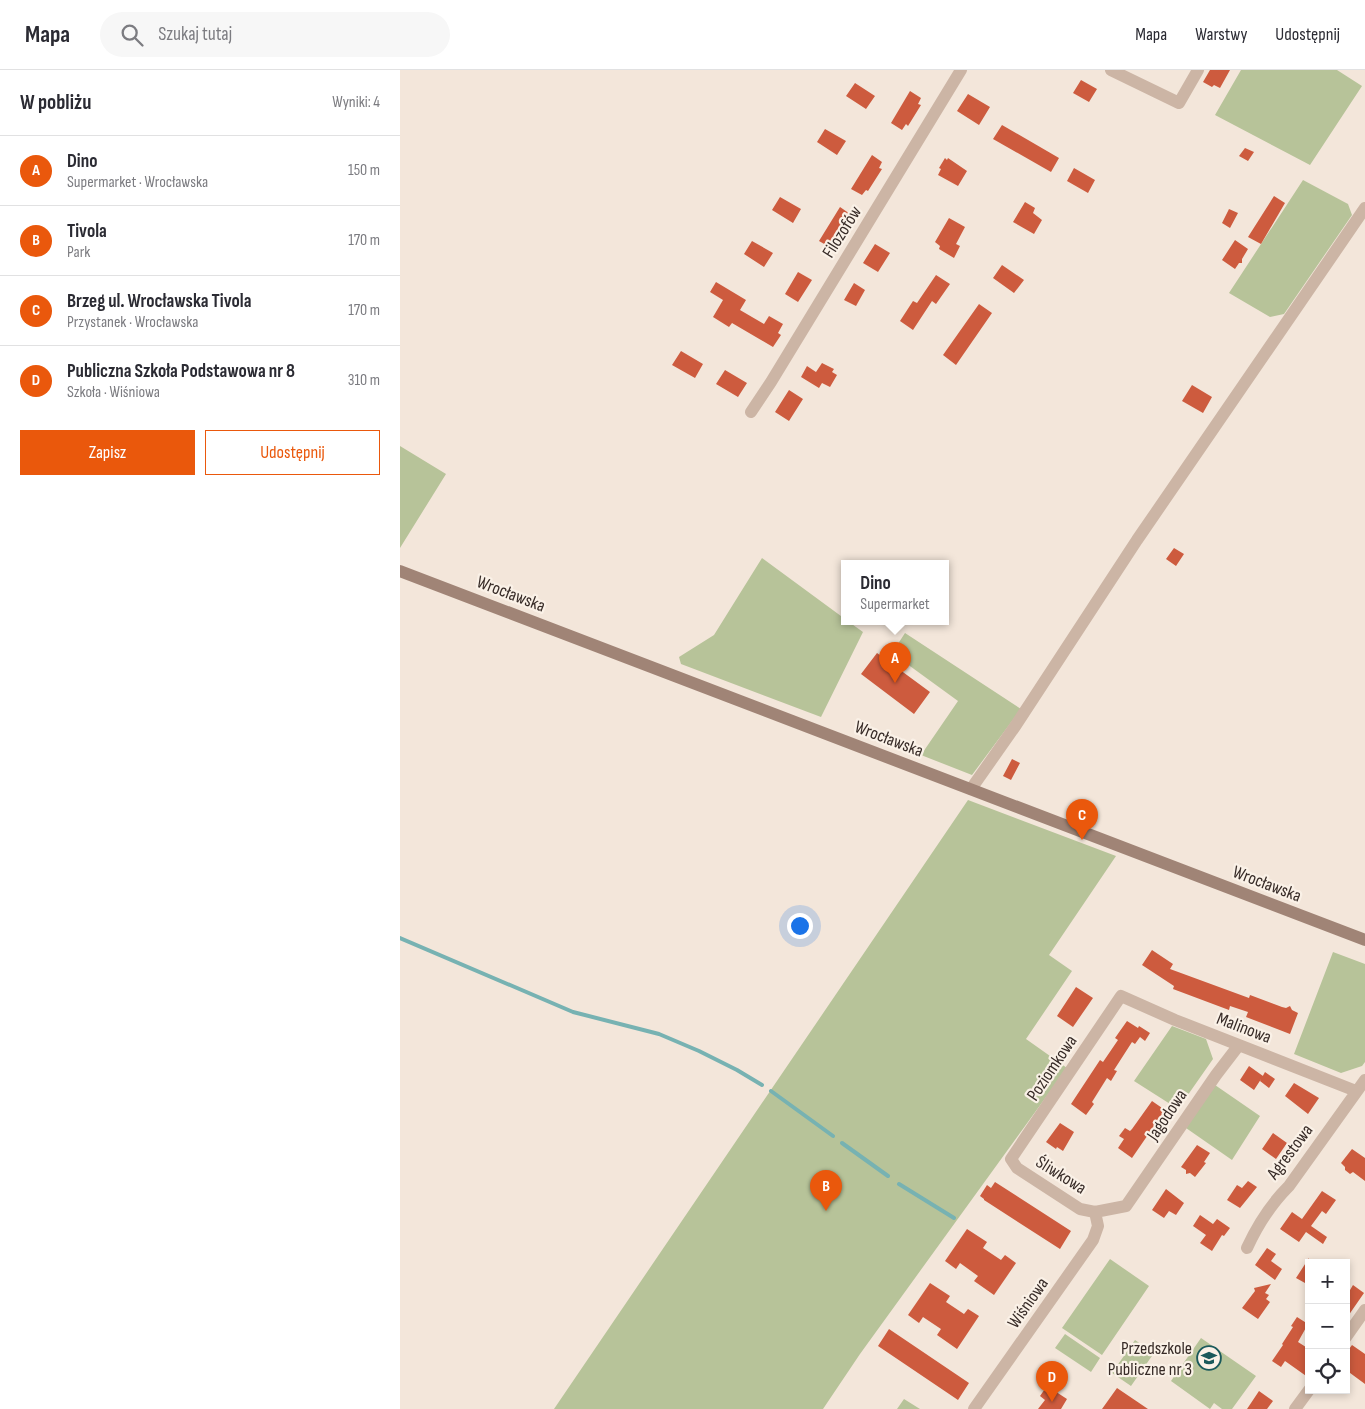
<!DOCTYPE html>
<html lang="pl">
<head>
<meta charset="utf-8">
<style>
	body { margin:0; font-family:"Sofia Sans Condensed",sans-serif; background:#f7f7f7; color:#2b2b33 }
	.controls { position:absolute; right:15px; bottom:15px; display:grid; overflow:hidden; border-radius:0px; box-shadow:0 2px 8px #0003 }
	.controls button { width:45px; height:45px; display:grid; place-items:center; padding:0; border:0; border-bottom:1px solid #e1e1e2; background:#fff; color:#2b2b33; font:25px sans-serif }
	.you { position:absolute; left:399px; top:855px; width:18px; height:18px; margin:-12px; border:4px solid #fff; border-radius:50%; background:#1a73e8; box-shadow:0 0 0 8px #1a73e833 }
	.badge { display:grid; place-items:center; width:32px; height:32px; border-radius:50%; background:#ea580c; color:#fff; font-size:16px; font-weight:700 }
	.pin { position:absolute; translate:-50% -41px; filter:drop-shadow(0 1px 2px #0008) }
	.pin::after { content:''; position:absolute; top:26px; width:18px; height:15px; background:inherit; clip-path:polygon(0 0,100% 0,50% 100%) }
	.popup { position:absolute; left:441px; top:490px; width:108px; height:65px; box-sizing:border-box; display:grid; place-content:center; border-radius:0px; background:#fff; filter:drop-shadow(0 1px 4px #0005); font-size:16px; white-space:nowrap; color:#7c7c81 }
	.popup b { font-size:19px; color:#2b2b33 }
	.popup::after { content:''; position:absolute; left:50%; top:100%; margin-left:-10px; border:10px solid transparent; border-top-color:#fff }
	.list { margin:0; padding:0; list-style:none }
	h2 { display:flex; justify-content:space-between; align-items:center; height:65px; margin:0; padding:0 20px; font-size:21px }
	h2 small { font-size:16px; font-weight:400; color:#7c7c81 }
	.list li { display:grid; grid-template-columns:32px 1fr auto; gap:15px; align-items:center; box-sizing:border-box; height:70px; padding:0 20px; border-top:1px solid #e1e1e2 }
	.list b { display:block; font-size:19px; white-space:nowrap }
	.list p { margin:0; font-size:16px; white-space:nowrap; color:#7c7c81 }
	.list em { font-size:16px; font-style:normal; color:#7c7c81 }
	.actions { display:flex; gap:10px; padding:15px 20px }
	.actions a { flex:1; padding:11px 0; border:1px solid #ea580c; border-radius:0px; text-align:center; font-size:18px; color:#ea580c }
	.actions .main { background:#ea580c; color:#fff }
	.icon { flex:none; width:28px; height:28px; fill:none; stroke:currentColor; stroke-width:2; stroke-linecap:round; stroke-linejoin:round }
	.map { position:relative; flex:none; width:965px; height:1339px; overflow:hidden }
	header { display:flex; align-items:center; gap:30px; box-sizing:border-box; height:70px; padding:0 25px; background:#fff; border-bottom:1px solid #e1e1e2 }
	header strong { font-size:24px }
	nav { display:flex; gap:28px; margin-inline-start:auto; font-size:18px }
	.search { width:350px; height:45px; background:#f7f7f7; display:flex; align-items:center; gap:12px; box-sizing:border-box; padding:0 18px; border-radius:28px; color:#7c7c81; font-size:19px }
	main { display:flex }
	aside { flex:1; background:#fff }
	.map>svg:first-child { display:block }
	.green { fill:#b7c399 }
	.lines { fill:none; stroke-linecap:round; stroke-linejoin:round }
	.stream { stroke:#77b2b2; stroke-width:4 }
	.building { fill:#cd5b3e }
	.street { stroke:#ccb5a5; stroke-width:12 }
	.secondary { stroke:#a08476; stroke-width:12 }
	.labels { text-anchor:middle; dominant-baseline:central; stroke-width:4.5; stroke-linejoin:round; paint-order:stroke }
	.street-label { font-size:18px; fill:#372b27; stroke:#faf1e7 }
	.poi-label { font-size:18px; fill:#372b27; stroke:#faf1e7; text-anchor:end }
</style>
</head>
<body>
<header>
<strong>Mapa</strong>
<div class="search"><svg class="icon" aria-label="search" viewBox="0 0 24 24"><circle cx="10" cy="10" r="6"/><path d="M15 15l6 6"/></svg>Szukaj tutaj</div>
<nav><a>Mapa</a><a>Warstwy</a><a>Udostępnij</a></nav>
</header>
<main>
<aside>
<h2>W pobliżu<small>Wyniki: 4</small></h2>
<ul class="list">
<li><span class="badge">A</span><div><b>Dino</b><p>Supermarket · Wrocławska</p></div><em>150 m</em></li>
<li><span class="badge">B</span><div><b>Tivola</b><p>Park</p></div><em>170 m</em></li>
<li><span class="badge">C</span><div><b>Brzeg ul. Wrocławska Tivola</b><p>Przystanek · Wrocławska</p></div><em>170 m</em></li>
<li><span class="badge">D</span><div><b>Publiczna Szkoła Podstawowa nr 8</b><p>Szkoła · Wiśniowa</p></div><em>310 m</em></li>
</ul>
<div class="actions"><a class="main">Zapisz</a><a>Udostępnij</a></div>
</aside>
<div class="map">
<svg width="965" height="1339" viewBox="0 0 965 1339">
	<rect width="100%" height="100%" fill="#f3e6da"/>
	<path class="green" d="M841,0H937L962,16L910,95L815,45Z
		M903,110L948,134L952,145L884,244L870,247L829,223Z
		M0,376L46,404L0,478Z
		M362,488L445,549V552H449L463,562L421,647L281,594L279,587L314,565Z
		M505,563L621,639L572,705L521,685L558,631L492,583Z
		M568,730L716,786L649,885L672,901L626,969L667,998L460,1284L423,1339H154Z
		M933,882L965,894V992L962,996L941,1003L894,984Z
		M772,956L806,969L813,989L778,1039L734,1011Z
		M815,1015L860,1046L832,1090L786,1058Z
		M710,1189L749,1216L702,1285L662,1258Z
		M665,1264L700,1288L691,1302L655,1278Z
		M801,1268L856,1306L832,1339H822L814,1333L810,1339L771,1311Z
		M735,1270L754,1283L731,1316L712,1303Z
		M504,1329L520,1339H497Z"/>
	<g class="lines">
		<path class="stream" d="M0,868L173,942L259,964L299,981L337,1000L362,1015
			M371,1021L433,1066
			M442,1073L488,1106
			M499,1114L554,1148"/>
	</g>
	<path class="building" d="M810,0H830L820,18L814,15L812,17L803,12Z
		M681,10L697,19L689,32L673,23Z
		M455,13L475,26L466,39L446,26Z
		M510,21L521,28L518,34L521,35L508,56L506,54L502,60L491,53Z
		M568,24L590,37L579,55L557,41Z
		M602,55L659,88L651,102L593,69Z
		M425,59L446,71L437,85L417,72Z
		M845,78L854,82L848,91L839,86Z
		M472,85L482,92L479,98L482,99L468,121L466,120L462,125L451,119Z
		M545,88L547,90L548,88L567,101L558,116L538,105L541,99L539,98Z
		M674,98L695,110L688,123L667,111Z
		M874,126L885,133L861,174L848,167Z
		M380,127L401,139L393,153L372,140Z
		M625,132L635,138L633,143L642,150L634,164L613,152Z
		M440,137L453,146L433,179L419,171Z
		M829,139L838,143L830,158L822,153Z
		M549,148L565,157L556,174L560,176L554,188L539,179L540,176L535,172Z
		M835,170L848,179L842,189V193H839L835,199L822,190Z
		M352,171L373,183L364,197L344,184Z
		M475,174L490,183L478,202L463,193Z
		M602,195L624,210L614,223L593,208Z
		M398,202L412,210L398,232L385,224Z
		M536,205L550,214L536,234L532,231L513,260L500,251L513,231L517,233Z
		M316,212L346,230L340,240L364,254L369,246L383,254L378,263L381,265L373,277L332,253L329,257L313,247L323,230L310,222Z
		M454,213L465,220L456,236L444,230Z
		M579,234L592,243L556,295L543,285Z
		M281,281L303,294L295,308L272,295Z
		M422,293L434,299L432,302L437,305L430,317L422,313L419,318L401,307L407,296L416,302Z
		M325,300L347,313L338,327L316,314Z
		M792,315L812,327L803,343L782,331Z
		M389,320L403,329L389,351L375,342Z
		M774,478L784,484L776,496L766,489Z
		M477,583L530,622L514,644L461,604Z
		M612,689L620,693L611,710L603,706Z
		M752,880L773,894L770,899L849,928L850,925L882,937L886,938L890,936L892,940L898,943L890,964L846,947L848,942L830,936L829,940L773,919L774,916L742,895Z
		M676,917L693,928L673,957L657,946Z
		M727,951L738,958L739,956L750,963L745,971L740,967L735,974L732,972L714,1000L717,1001L711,1011L707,1008L692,1032L694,1034L686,1045L671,1034L700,990L703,992L718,970L715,968Z
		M849,996L863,1006L854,1020L840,1010Z
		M865,1002L875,1009L869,1018L860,1011Z
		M894,1013L919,1028L908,1044L885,1026Z
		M752,1031L765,1040L732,1088L718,1078L724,1069L719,1066L725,1058L730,1061L732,1059Z
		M660,1053L674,1062L663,1081L657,1077L656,1079L646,1072Z
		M873,1063L887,1073L876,1089L862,1079Z
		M797,1075L810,1083L804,1092L806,1093L795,1107L790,1103L786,1104V1100L781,1097Z
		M952,1079L965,1088V1111L953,1102L950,1104L945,1100V1097L941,1093Z
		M848,1111L857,1117L840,1138L827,1130L837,1115L842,1118Z
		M595,1112L671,1161L660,1179L584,1130V1129L580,1126L587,1115L591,1118Z
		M766,1119L784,1133L776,1145L769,1141L764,1148L752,1140Z
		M922,1121L936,1130L926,1144L922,1141L911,1156L927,1167L923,1174L906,1162L899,1172L880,1159L892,1142L902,1149Z
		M800,1145L813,1154L817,1149L830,1158L824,1166L822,1165L812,1181L800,1173L806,1165L793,1156Z
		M567,1159L587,1172L583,1178L601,1190L605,1185L616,1193L594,1225L574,1211L578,1206L560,1193L556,1199L545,1191Z
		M867,1178L876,1184L871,1191L882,1199L875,1210L855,1195Z
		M909,1188V1208L905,1213L896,1208Z
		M530,1213L550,1226L546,1232L564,1244L568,1239L579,1246L557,1279L537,1265L541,1259L523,1247L519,1253L508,1245Z
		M871,1214L865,1223L869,1225L866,1229L870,1232L858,1249L842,1238L855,1221L854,1218Z
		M953,1215L964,1223L946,1249V1217L950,1220Z
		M897,1247L908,1254L898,1272L909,1279V1308L885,1291L881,1297L872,1291L883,1275L882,1274L893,1257L891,1256Z
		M489,1259L569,1313L558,1330L478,1276Z
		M952,1275L965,1284V1314L946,1300V1283Z
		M647,1316L667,1329L661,1339H638L645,1330L640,1326Z
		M717,1318L748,1339H702Z
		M859,1321L873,1331L867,1339H847Z"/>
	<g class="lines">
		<path class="street" d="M711,0L779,33L798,0
			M351,342L371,312L561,0
			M571,719L616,655L737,470L965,138
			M839,975L816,1005L726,1136L695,1142L680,1139L617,1098L611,1089L721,926L775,950L956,1021
			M847,1178C858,1154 871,1134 889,1116L965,1010
			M946,1267L965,1240
			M574,1339L693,1170L698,1156L695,1142
			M895,1339L909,1320"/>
		<path class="secondary" d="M0,501L965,870"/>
	</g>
	<defs>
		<g id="school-ring" transform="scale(1.25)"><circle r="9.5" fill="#faf1e7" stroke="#1a595b" stroke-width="1.5"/><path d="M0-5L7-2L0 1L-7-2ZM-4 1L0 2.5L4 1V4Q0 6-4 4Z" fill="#1a595b"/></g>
	</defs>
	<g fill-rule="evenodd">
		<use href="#school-ring" x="809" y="1288"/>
	</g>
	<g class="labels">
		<g class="street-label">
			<text transform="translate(442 162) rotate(-58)">Filozofów</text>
			<text transform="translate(111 524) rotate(21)">Wrocławska</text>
			<text transform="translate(489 669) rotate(21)">Wrocławska</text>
			<text transform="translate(867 814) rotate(21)">Wrocławska</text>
			<text transform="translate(844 958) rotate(21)">Malinowa</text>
			<text transform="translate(652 998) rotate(-56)">Poziomkowa</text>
			<text transform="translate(767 1045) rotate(-56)">Jagodowa</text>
			<text transform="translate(890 1082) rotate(-53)">Agrestowa</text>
			<text transform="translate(661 1105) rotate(32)">Śliwkowa</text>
			<text transform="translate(628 1233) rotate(-55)">Wiśniowa</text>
		</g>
		<g class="poi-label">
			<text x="792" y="1278">Przedszkole<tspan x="792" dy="21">Publiczne nr 3</tspan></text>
		</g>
	</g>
</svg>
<div class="controls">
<button>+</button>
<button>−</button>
<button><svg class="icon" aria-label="locate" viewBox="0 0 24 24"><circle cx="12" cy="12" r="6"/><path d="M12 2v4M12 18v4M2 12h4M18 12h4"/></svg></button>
</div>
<div class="you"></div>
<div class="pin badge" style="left:495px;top:613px">A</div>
<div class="popup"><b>Dino</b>Supermarket</div>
<div class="pin badge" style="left:426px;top:1141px">B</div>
<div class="pin badge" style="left:682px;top:770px">C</div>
<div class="pin badge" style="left:652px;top:1332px">D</div>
</div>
</main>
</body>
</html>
